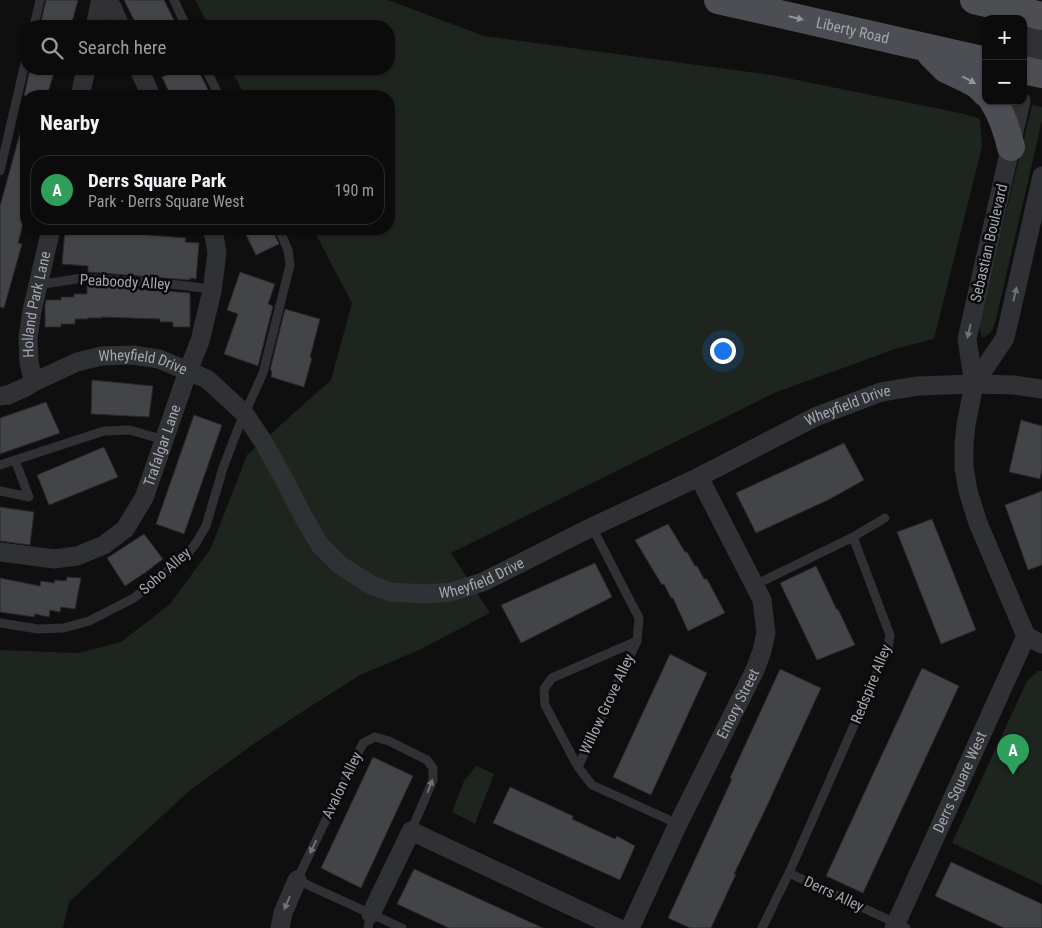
<!DOCTYPE html>
<html lang="en">
<head>
<meta charset="utf-8">
<style>
	body { margin:0; font-family:"Roboto Condensed",sans-serif; background:#19191a; color:#f1f3f6 }
	.controls { position:absolute; right:15px; top:15px; display:grid; overflow:hidden; border-radius:10px; box-shadow:0 1px 4px #0004 }
	.controls button { width:45px; height:45px; display:grid; place-items:center; padding:0; border:0; border-bottom:1px solid #2b2b2d; background:#0b0b0c; color:#f1f3f6; font:25px sans-serif }
	.you { position:absolute; left:722px; top:350px; width:18px; height:18px; margin:-12px; border:4px solid #fff; border-radius:50%; background:#1a73e8; box-shadow:0 0 0 8px #1a73e833 }
	.badge { display:grid; place-items:center; width:32px; height:32px; border-radius:50%; background:#dc9f3b; color:#fff; font-size:16px; font-weight:700 }
	.pin { position:absolute; translate:-50% -41px; filter:drop-shadow(0 1px 2px #0008) }
	.pin::after { content:''; position:absolute; top:26px; width:18px; height:15px; background:inherit; clip-path:polygon(0 0,100% 0,50% 100%) }
	.list { margin:0; padding:0; list-style:none }
	h2 { display:flex; justify-content:space-between; align-items:center; height:65px; margin:0; padding:0 20px; font-size:21px }
	h2 small { font-size:16px; font-weight:400; color:#9a9b9d }
	.list li { display:grid; grid-template-columns:32px 1fr auto; gap:15px; align-items:center; box-sizing:border-box; height:70px; margin:0 10px 10px; padding:0 10px; border:1px solid #2b2b2d; border-radius:20px }
	.list b { display:block; font-size:19px; white-space:nowrap }
	.list p { margin:0; font-size:16px; white-space:nowrap; color:#9a9b9d }
	.list em { font-size:16px; font-style:normal; color:#9a9b9d }
	.icon { flex:none; width:28px; height:28px; fill:none; stroke:currentColor; stroke-width:2; stroke-linecap:round; stroke-linejoin:round }
	.map { position:relative; flex:none; width:1042px; height:928px; overflow:hidden }
	.search { position:absolute; background:#0b0b0c; box-shadow:0 1px 4px #0004; left:20px; top:20px; width:375px; height:55px; display:flex; align-items:center; gap:12px; box-sizing:border-box; padding:0 18px; border-radius:20px; color:#9a9b9d; font-size:19px }
	.panel { position:absolute; background:#0b0b0c; box-shadow:0 1px 4px #0004; left:20px; top:90px; width:375px; height:145px; border-radius:20px }
	.map>svg:first-child { display:block }
	.green { fill:#1e241e }
	.building { fill:#434448; stroke:#29292c }
	.lines { fill:none; stroke-linecap:round; stroke-linejoin:round }
	.service { stroke:#303135; stroke-width:9 }
	.minor { stroke:#303135; stroke-width:19 }
	.tertiary { stroke:#303135; stroke-width:22 }
	.primary { stroke:#4d4e53; stroke-width:28 }
	.oneway { fill:#91949d }
	.oneway2 { fill:#6f7178 }
	.labels { text-anchor:middle; dominant-baseline:central; stroke-width:5; stroke-linejoin:round; paint-order:stroke }
	.street-label { font-size:15px; fill:#a2a6af; stroke:#0a0a0b }
</style>
</head>
<body>
<div class="map">
<svg width="1042" height="928" viewBox="0 0 1042 928">
	<rect width="100%" height="100%" fill="#0f0f10"/>
	<path class="green" d="M195,0H388L484,36L772,75L965,114L980,119L982,147L934,339L898,348L774,393L451,553L490,613L419,650L360,675L311,706L255,743L189,791L69,902L63,928H0V650L78,653L121,642L170,604L211,548L247,455L331,380L352,303L313,229H389V96H245L231,69H389V26H209Z
		M1032,105L1042,107V120L1039,134L996,319L992,331L985,337H982C978,328 980,321 982,312Z
		M1038,671H1042V885L952,843L1027,681Z
		M476,766L494,774L475,824L452,812L464,781Z"/>
	<path class="building" d="M46,0H78L71,26H40Z
		M124,0H164L177,26H137Z
		M30,69H55L47,96H24Z
		M181,69H198L211,96H171L162,77Z
		M22,126L26,127V212L18,243L22,244L4,308L0,307V206Z
		M65,229H76L186,238L185,242L199,243L196,279L190,278V280L88,272V266L62,264Z
		M243,229H272L279,244L256,255Z
		M240,272L275,284L268,304L273,306L258,366L224,354L238,314L227,310Z
		M87,285L190,293V327H173V322H160V319L102,317V318H87L88,319H75V324H61V327H45V305L46,300H61V297H74V294H87Z
		M285,309L320,319L310,357L312,358L304,387L271,377L272,371L270,370Z
		M92,380L153,386L149,417L91,414Z
		M46,402L60,433L0,454V418Z
		M194,415L222,425L184,534L156,524Z
		M1021,420L1042,426V469L1040,479L1009,472Z
		M844,443L864,480L828,500L756,533L736,493Z
		M104,447L118,477L49,505L37,475Z
		M1042,491V565L1028,570L1005,505Z
		M0,507L34,512L30,545L0,541Z
		M932,519L976,630L941,644L897,532Z
		M668,524L685,552H687L695,566H697L704,579H707L725,613L688,631L673,598H671L664,584L662,585L635,540Z
		M144,534L163,559L146,572L125,586L107,558Z
		M595,563L612,597L521,643L501,605Z
		M816,566L837,610L838,609L855,645L817,660L780,583Z
		M67,577L81,578L75,609L61,607L60,612L50,610L49,617L35,614L34,617L0,612V578L40,586L41,581L54,583L55,580L66,581Z
		M670,654L707,673L651,795L613,777Z
		M922,668L959,686L863,893L826,876Z
		M780,669L821,688L766,808L734,874H736L711,928H690L668,918L732,779L730,778Z
		M373,757L413,776L361,888L321,868Z
		M510,787L573,816L572,819L615,839L617,836L635,846L620,880L493,823Z
		M951,862L1042,904V928H1004L935,896Z
		M414,869L543,928H449L397,904Z"/>
	<g class="lines">
		<path class="service" d="M174,0L186,26
			M34,26L40,0
			M206,69L219,96
			M0,171L26,59
			M38,285L82,278L170,284L212,289
			M0,465L104,431L130,430L164,440
			M0,491L29,497L15,460
			M592,527L639,618L637,641L578,767L592,785L678,824
			M853,537L885,518
			M755,585L853,537L890,635L888,648L789,873L762,928
			M0,623L38,629L64,628L89,621L134,598L186,556L196,543L206,526L223,468L239,426L263,373L290,265L288,250L279,229
			M578,767L545,705L544,689L552,678L637,641
			M789,873L906,928
			M368,928L371,914
			M402,928L297,880L363,743L375,737L389,741L427,760L433,768V780L411,831"/>
		<g class="minor">
			<path d="M104,0L112,7L120,26"/>
			<path d="M95,26L101,0"/>
			<path d="M139,69L151,96"/>
			<path d="M80,96L86,69"/>
			<path d="M1021,101L967,339L974,384L966,425L964,444V468L968,491L978,523L1026,636"/>
			<path id="s1" d="M34,382L29,363L28,338L32,311L51,229"/>
			<path d="M974,384L1005,338L1042,176"/>
			<path id="s2" d="M0,396L8,395L26,387L34,382L77,362L102,356L133,355L159,359L188,371L207,379L244,413L264,443L285,481L303,516L320,545L340,565L371,585L391,592L426,594L451,592L483,582L592,527L699,477L815,417L881,392L918,386L974,384L1014,385L1042,389"/>
			<path id="s3" d="M0,552L54,559L77,556L104,545L125,529L144,498L188,371L200,341L212,291L217,253L214,235L211,229"/>
			<path d="M1026,636L1042,644"/>
			<path d="M371,914L411,831L618,928"/>
			<path d="M280,928L283,913L297,880"/>
			<path id="s4" d="M630,928L678,824L755,670L762,651L766,633L762,600L699,477"/>
			<path id="s5" d="M894,928L1026,636"/>
		</g>
		<path class="tertiary" d="M1028,71L1042,16"/>
		<g class="primary">
			<path id="s6" d="M718,0L986,61"/>
			<path d="M974,0L1042,16"/>
			<path d="M931,54L946,69L963,77L978,85L986,93"/>
			<path d="M1023,70L1042,74"/>
			<path d="M993,101C1002,115 1007,130 1011,147"/>
		</g>
	</g>
	<defs><path id="oneway-solid" d="M-6-.8H1V-3.2L6.5 0L1 3.2V.8H-6Z" transform="scale(1.25)"/></defs>
	<g class="oneway">
		<use href="#oneway-solid" transform="translate(796 18) rotate(13)"/>
		<use href="#oneway-solid" transform="translate(969 80) rotate(29)"/>
	</g>
	<g class="oneway2">
		<use href="#oneway-solid" transform="translate(1015 294) rotate(-77)"/>
		<use href="#oneway-solid" transform="translate(969 331) rotate(103)"/>
		<use href="#oneway-solid" transform="translate(430 786) rotate(-69)"/>
		<use href="#oneway-solid" transform="translate(313 847) rotate(116)"/>
		<use href="#oneway-solid" transform="translate(287 903) rotate(113)"/>
	</g>
	<g class="labels">
		<g class="street-label">
			<text stroke="none"><textPath href="#s6" startOffset="138">Liberty Road</textPath></text>
			<text transform="translate(989 243) rotate(-77)">Sebastian Boulevard</text>
			<text transform="translate(125 282) rotate(3)">Peaboody Alley</text>
			<text stroke="none"><textPath href="#s1" startOffset="79">Holland Park Lane</textPath></text>
			<text stroke="none"><textPath href="#s2" startOffset="152">Wheyfield Drive</textPath></text>
			<text stroke="none"><textPath href="#s2" startOffset="1008">Wheyfield Drive</textPath></text>
			<text stroke="none"><textPath href="#s3" startOffset="225">Trafalgar Lane</textPath></text>
			<text transform="translate(165 571) rotate(-41)">Soho Alley</text>
			<text stroke="none"><textPath href="#s2" startOffset="602">Wheyfield Drive</textPath></text>
			<text transform="translate(871 684) rotate(-68)">Redspire Alley</text>
			<text transform="translate(607 704) rotate(-65)">Willow Grove Alley</text>
			<text stroke="none"><textPath href="#s4" startOffset="249">Emory Street</textPath></text>
			<text stroke="none"><textPath href="#s5" startOffset="160">Derrs Square West</textPath></text>
			<text transform="translate(342 785) rotate(-64)">Avalon Alley</text>
			<text transform="translate(834 894) rotate(25)">Derrs Alley</text>
		</g>
	</g>
</svg>
<div class="controls">
<button>+</button>
<button>−</button>
</div>
<div class="you"></div>
<div class="pin badge" style="left:1013px;top:775px;background:#2e9e5b">A</div>
<div class="search"><svg class="icon" aria-label="search" viewBox="0 0 24 24"><circle cx="10" cy="10" r="6"/><path d="M15 15l6 6"/></svg>Search here</div>
<section class="panel">
<h2>Nearby<small></small></h2>
<ul class="list">
<li><span class="badge" style="background:#2e9e5b">A</span><div><b>Derrs Square Park</b><p>Park · Derrs Square West</p></div><em>190 m</em></li>
</ul>
</section>
</div>
</body>
</html>
